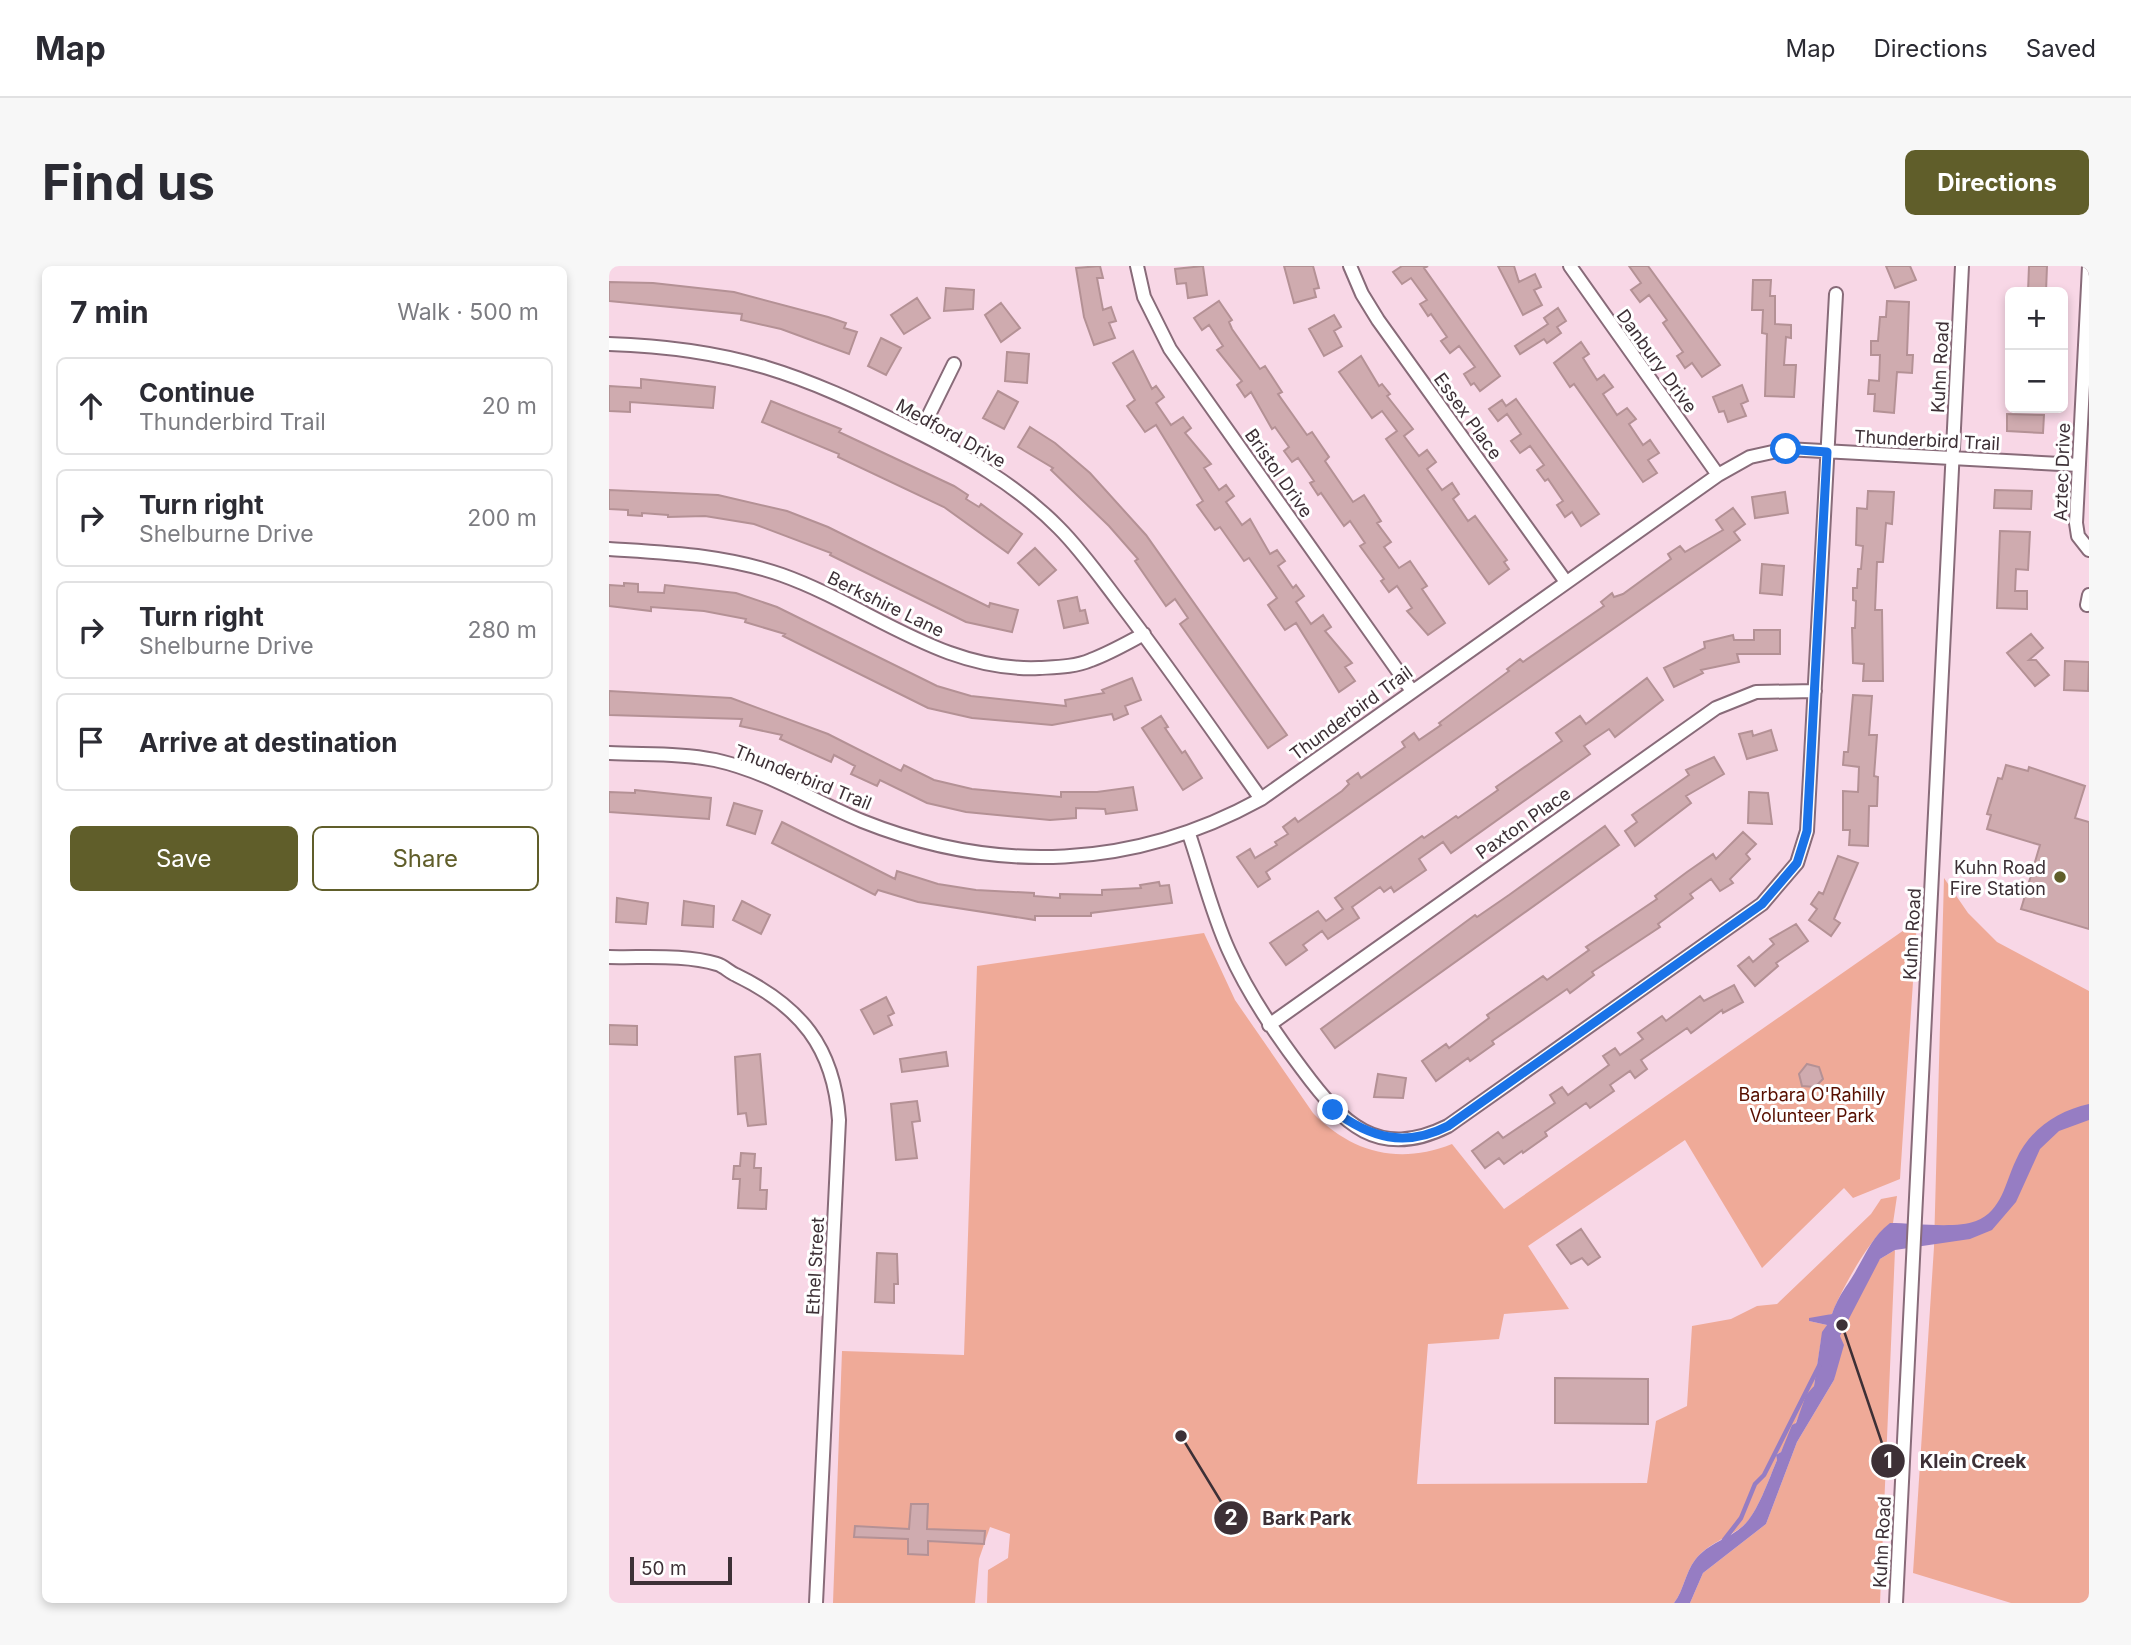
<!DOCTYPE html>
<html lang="en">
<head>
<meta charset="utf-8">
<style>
	body { margin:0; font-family:Inter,sans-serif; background:#f7f7f7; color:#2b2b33 }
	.controls { position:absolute; right:21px; top:21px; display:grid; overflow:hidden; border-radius:10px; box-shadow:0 4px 10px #0003 }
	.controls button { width:63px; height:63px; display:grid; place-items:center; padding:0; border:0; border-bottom:2px solid #e1e1e2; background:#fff; color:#2b2b33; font:35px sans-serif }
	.scale { position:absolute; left:21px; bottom:18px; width:102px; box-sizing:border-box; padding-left:7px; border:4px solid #3d3036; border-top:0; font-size:19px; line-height:24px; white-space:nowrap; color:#3d3036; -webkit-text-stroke:5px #fff; paint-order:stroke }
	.stop { position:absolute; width:21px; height:21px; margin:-16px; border:5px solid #1a73e8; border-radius:50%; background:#fff }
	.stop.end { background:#1a73e8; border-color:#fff; box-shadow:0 2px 7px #0008 }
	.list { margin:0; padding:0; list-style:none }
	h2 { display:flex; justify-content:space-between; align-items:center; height:91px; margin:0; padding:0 28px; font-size:30px }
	h2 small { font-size:23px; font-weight:400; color:#7c7c81 }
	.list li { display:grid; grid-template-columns:46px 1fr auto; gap:21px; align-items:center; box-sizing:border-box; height:98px; margin:0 14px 14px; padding:0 14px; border:2px solid #e1e1e2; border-radius:10px }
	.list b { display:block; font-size:26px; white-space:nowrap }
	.list p { margin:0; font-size:23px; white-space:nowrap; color:#7c7c81 }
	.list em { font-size:23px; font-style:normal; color:#7c7c81 }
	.actions { display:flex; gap:14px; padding:21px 28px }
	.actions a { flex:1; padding:16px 0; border:2px solid #605e2a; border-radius:10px; text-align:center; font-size:24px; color:#605e2a }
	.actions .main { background:#605e2a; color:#fff }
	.icon { flex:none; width:38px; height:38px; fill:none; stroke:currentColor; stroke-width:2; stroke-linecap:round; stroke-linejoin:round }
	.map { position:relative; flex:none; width:1480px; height:1337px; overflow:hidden; border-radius:10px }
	header { display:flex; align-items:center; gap:42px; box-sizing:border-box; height:98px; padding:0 35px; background:#fff; border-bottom:2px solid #e1e1e2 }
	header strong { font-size:33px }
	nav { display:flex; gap:38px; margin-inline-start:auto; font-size:24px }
	.intro { display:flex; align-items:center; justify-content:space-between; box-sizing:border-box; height:168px; padding:0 42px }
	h1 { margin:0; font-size:49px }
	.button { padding:18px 32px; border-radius:10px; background:#605e2a; color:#fff; font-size:24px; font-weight:700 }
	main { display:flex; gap:42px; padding:0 42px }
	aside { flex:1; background:#fff; border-radius:10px; box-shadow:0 4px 10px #0003 }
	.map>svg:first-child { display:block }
	.green { fill:#efaa98 }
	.water { fill:#967dc3 }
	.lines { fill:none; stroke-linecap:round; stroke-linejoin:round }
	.stream { stroke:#967dc3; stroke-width:4.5 }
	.building { fill:#cfabaf; stroke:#b49195; stroke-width:2 }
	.minor-casing { stroke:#886b79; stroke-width:16 }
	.minor { stroke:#fff; stroke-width:12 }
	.route { stroke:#1a73e8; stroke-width:9 }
	.poi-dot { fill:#605e2a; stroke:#fff; stroke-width:2.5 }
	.labels { text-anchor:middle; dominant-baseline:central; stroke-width:6; stroke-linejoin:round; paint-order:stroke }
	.street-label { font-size:18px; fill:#3d3036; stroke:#fff }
	.poi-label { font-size:18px; fill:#3d3036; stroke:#fff; text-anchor:end }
	.park-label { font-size:18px; fill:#570f00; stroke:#fff }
	.leader { fill:none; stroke:#3d3036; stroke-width:2.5 }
	.callout-dot { fill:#3d3036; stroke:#fff; stroke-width:2.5 }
	.mark-label { font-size:21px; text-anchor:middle; font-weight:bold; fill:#fff }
	.callout-label { font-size:19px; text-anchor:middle; font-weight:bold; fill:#3d3036; stroke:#fff; stroke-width:6; stroke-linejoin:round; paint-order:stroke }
</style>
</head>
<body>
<header>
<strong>Map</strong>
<nav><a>Map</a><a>Directions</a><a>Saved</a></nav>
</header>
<div class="intro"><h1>Find us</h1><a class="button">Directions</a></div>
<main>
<aside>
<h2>7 min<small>Walk · 500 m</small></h2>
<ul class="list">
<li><svg class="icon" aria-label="ahead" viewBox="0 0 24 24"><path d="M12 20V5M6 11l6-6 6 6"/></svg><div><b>Continue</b><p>Thunderbird Trail</p></div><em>20 m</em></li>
<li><svg class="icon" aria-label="right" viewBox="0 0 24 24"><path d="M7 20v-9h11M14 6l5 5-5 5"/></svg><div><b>Turn right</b><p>Shelburne Drive</p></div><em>200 m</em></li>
<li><svg class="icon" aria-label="right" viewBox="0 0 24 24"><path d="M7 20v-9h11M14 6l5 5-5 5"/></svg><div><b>Turn right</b><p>Shelburne Drive</p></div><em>280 m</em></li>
<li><svg class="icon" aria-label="arrive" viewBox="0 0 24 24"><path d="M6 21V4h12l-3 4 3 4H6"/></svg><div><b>Arrive at destination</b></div></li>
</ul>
<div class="actions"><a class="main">Save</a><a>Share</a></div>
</aside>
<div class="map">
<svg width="1480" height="1337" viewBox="0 0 1480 1337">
	<rect width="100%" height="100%" fill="#f8d7e6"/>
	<path class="green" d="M1335,612L1359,647L1388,676L1480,725V1337H1402L1304,1307L1325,981Z
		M1308,655L1291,913L1244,932L1235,922L1153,1002L1076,874L919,980L960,1043L895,1048L890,1073L819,1078L808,1218L1038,1217L1047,1155L1078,1140L1083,1060L1122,1053L1148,1040L1168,1038L1262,948L1272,933L1288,930L1284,957C1265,963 1230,1028 1223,1048L1200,1055L1218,1059L1212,1074L1205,1120L1172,1186L1167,1189L1168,1194C1161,1211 1147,1250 1134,1260C1119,1272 1099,1277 1086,1294C1076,1307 1075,1324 1065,1337H378L379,1304L399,1292L401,1268L381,1261L370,1293L366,1337H224L233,1085L355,1089L368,700L595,667L626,734L704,847C743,887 790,899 843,878L895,943Z
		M1286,984L1271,1337H1081L1094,1307L1157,1258L1188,1176L1225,1114L1231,1070L1261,1005L1271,993Z"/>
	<path class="water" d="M1480,838V854L1450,865L1431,883L1407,936L1383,964L1361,973L1286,984L1271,993L1231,1070L1235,1079L1225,1114L1188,1176L1157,1258L1094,1307L1081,1337H1065C1075,1324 1076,1307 1086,1294C1099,1277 1120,1273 1134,1260C1148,1248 1160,1213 1168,1194L1167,1189L1172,1186L1183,1159L1187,1157L1197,1129L1205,1120L1213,1066L1218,1059L1200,1055V1052L1223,1048C1231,1026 1239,1020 1249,1001C1259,984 1264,970 1281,957C1304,957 1347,963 1367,955C1393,945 1396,917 1407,894C1420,864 1448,845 1480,838Z"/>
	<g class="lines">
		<path class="stream" d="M1115,1274L1132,1252L1146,1218L1155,1209L1210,1100"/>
	</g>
	<path class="building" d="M491,0L494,12H488L494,44L502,41L507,55L500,57L506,72L485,79L475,51L467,2Z
		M594,0L598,29L579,32L577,17L568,18L566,3Z
		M675,0H704L710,22L705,23L707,31L685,37Z
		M793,0H819L815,2L891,110L871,125L865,117L862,119L855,108L866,101L850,80L841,87L832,75L838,71L822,48L819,50L811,38L818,34L802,12L793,18L784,6Z
		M889,0H905L910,16L926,8L932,21L925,24L933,39L914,49Z
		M1020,0H1039L1111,99L1093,111L1083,97L1076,102L1068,90L1074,86L1054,57L1058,54L1040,29L1031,36L1022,24L1032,17Z
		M1277,0H1301L1307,14L1286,22Z
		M1420,0H1438L1437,26H1419Z
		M1144,14H1162L1161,30H1166V58L1182,59V72L1177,71L1175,99H1187L1185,131L1156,130L1158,68L1153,67L1154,44H1143Z
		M0,16L44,17L125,26L219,51L237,57L235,62L248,66L240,88L172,63L132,54L133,48L0,35Z
		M337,22L365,24L364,43L335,45Z
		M308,32L321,52L295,68L282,49Z
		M610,35L623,54L620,56L623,63L651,103L656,100L673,126L669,128L698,169L703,166L720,191L716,195L744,236L755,229L772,255L768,257L782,276L775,281L790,302L801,295L818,320L813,323L836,357L819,369L798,345L803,342L788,320L780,326L772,315L775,313L751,280L756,277L741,255L735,260L712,227L709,229L701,217L705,215L689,192L683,196L675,185L680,181L666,161L663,163L642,126L636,131L628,119L633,115L608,84L614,80L600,59L593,64L585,52Z
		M1278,35L1300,36L1298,89H1304L1303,107L1288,106L1285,147L1265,145L1266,128H1259L1260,114L1270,115L1271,89H1262V75H1269L1271,51H1277Z
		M392,37L411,62L392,76L376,49Z
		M949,42L957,55L948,61L952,67L938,77L935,73L911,88L906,80L939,58L935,52Z
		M725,49L732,61L725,65L733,80L715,90L700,63Z
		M272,72L292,82L277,109L259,100Z
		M972,76L980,88L974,92L988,114L995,109L1004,121L994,128L1008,149L1018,142L1027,153L1020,158L1034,179L1041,174L1050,187L1039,194L1048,207L1034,216L965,118L961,121L945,97Z
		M524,85L543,123L547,120L555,131L547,137L562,159L574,151L582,162L576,167L602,198L595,202L610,224L617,219L625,230L617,236L633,259L641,253L661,288L668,284L676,295L669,300L684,322L687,319L695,330L687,336L702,358L714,349L722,361L716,365L743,397L736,401L746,415L730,426L687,357L676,364L659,339L668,332L640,292L635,295L611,261L606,264L588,239L594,235L547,159L536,166L518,140L526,134L504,97Z
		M398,86L420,88L418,117L396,115Z
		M752,90L770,120L773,118L781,128L778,130L804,163L795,170L810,190L818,184L827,196L818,203L833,224L843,217L850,228L844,233L859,255L866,250L898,294L895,296L900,303L880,318L777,173L788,165L773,145L763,152L730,106Z
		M32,113L106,121L104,142L21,136V146L0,145V120L32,122Z
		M1133,119L1139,135L1132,138L1137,150L1119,156L1115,145L1110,146L1104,131Z
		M389,125L409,136L395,163L374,152Z
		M907,133L990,248L972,260L963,246L956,251L948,239L954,235L939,213L936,215L928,204L935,199L921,180L911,187L902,175L912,168L898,148L889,155L880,143L893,134L897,140Z
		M162,135L232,163L230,166L345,220L359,229L357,233L370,241L372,238L413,268L399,287L335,241L229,191L230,188L153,156Z
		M1398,148L1435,149L1434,167L1398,165Z
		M421,161L446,177L481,207L537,269L678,469L659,482L571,358L579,352L566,333L557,340L526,295L529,293L500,260L442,204L444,202L409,181Z
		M0,224L109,229L178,245L219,261L380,341L381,337L409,344L403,366L357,356L221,289L222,287L145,258L96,250L59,251V249L33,247V250L19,249V244L0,243Z
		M1386,224L1423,225L1422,243L1385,242Z
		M1259,225L1285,226L1283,258L1277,257L1274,296H1268L1266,344H1273L1274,415H1254L1255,398L1244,397L1243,362H1246L1247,335L1244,334V322H1248L1249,303H1252L1254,280L1247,279L1248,242L1258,243Z
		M1176,226L1179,247L1146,252L1143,231Z
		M1124,242L1136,258L1125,266L1131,274L657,606L661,613L649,621L628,591L641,583L646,592L668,579L666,576L679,568L674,561L686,552L689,556L733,525L740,518L738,515L749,507L752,512L796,481L793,476L805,467L810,474L832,459L830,457L900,405L898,403L911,393L914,396L995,340L992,336L1003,327L1005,331L1014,328L1062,293L1059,288L1071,280L1076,286L1114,264L1107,254Z
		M1391,265L1421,266L1419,304L1407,303L1406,325H1418V343L1388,342Z
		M426,282L447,304L430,319L409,297Z
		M1153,298L1175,300L1173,329L1151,327Z
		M15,317L29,318V326L55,327L56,319L127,327L168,341L328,420L362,430L457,440L456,434L495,427L493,424L523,412L532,434L516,440L519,448L505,454L503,448L443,459L363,452L319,442L174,370L176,368L136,356L137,353L95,345L42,341V345L0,340V319L15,320Z
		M468,331L471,345L476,344L479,357L455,362L449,335Z
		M1145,364H1171V388H1128L1130,396L1092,404L1094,407L1065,421L1055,402L1096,382L1095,376L1124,369L1125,374H1145Z
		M1422,368L1434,382L1420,394H1427L1440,409L1426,420L1398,387Z
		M1456,395L1480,396L1479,425L1455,424Z
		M1038,412L1054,434L1006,471L1000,463L975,480L981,488L842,587L834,576L810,593L817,604L785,626L782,621L775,626L771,621L743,641L750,652L719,673L713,665L694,679L698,684L677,699L661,677L709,645L717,655L734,643L726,632L813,570L815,572L847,550L849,552L889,524L887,521L953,475L947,467L971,450L977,458Z
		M0,425L122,432L219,468L292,505L295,499L325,514L363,523L452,531V526H488L524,521L528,544L497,548L496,543L467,542V552L441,554L357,546L318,537L271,514L268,520L242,508L246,500L225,489L222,496L171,473L173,469L131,460L133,453L0,449Z
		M1244,429L1263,430L1260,469H1268L1265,510L1269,511L1268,540H1260L1259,580L1240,579L1241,564H1234V525L1249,526L1250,501L1234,499L1235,486H1239Z
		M552,450L559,461L556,462L573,487L576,485L593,512L574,524L533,462Z
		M1162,464L1168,484L1138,493L1130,468L1143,465L1144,470Z
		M1105,491L1115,508L1077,530L1082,537L1026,580L1016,565L1028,556L1023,549L1080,509L1077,504Z
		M1397,499L1419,505L1420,501L1476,520L1466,552L1480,556V663L1412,643L1431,579L1378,563L1382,549L1378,548L1389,512L1393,513Z
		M26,524L102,532L100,553L0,546V526L26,527Z
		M1140,526L1159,527L1163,558L1139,557Z
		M125,537L153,545L146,568L118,559Z
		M173,556L286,613L288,605L329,618L367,624L425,627V630L451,632V628L493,629V624L532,622L531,619L550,616L551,620L560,619L563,637L482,647V650H426V654L309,636L269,624L266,629L163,577Z
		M996,560L1010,579L726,782L712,763L866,649L868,651L900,629Z
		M1134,566L1147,578L1137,588L1141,593L1121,613L1124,617L1111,625L1102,613L1081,628L1084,632L1049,658L1051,661L983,706L985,709L961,727L958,723L883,775L885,778L861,795L859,792L827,815L813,795L837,778L840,782L880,752L878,749L934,710L938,714L980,684L977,681L1048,633L1046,630L1078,606L1104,588L1107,593Z
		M1229,590L1249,597L1225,653L1231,657L1222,670L1200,654L1208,643L1202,638L1210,626L1214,628Z
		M8,632L39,637L37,658L7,656Z
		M75,635L105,640L104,661L73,659Z
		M133,635L161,649L152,668L124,654Z
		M1187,658L1199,675L1167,697L1169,700L1146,720L1129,700L1140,691L1144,696L1165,678L1161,673Z
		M1125,719L1134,736L1114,747L1113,744L1082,767L1078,762L1032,794L1038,803L1026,812L1021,805L1001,819L1005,825L981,842L977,837L936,866L938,870L914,887L913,885L895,898L890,892L876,902L863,885L889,866L894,872L946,837L941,829L953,821L959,829L1000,799L994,790L1006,782L1011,789L1034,773L1029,767L1053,750L1057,755L1091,730L1095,735Z
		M277,731L285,747L279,750L283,759L265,768L252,744Z
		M0,759L28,760V779L0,778Z
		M337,786L339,800L293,806L291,793Z
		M151,788L157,858L139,860L137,847L129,848L126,791Z
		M1198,798L1210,801L1214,813L1206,821L1193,820L1190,808Z
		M769,808L797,812L794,832L765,831Z
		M308,835L311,855L303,856L308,892L287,894L282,838Z
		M132,887L146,888L145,902H152L151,924H158L157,943L129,942L131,913H124L125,900H131Z
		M972,963L991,991L979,999L973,992L962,998L948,979Z
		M268,987L288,988L289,1018H285V1037L266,1036Z
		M946,1112L1039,1113V1158L946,1157Z
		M302,1238H319L318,1263L376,1265L375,1278L319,1275V1289L299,1288V1273L245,1271L246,1260L300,1263Z"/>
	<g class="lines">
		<g class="minor-casing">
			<path id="minor" d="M528,0L535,31L561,83L803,425
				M741,0L753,28L769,54L957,316
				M961,0L1109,209
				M1480,0L1467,257L1469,270L1480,284
				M0,78C125,82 192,108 302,163C355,189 408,219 450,262C472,284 491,311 510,336C559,400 605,467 652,533
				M311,167L345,98
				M0,283C60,287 116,289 173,309C260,340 333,406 430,402C447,401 466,401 482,394C501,387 518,377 535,368
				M1478,339L1480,329
				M0,487C35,489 72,487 106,494C157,505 205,535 253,555C388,609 525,603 652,533L1109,209L1141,191L1177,183L1470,199
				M580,568C593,606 603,648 620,685C639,728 665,766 693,803C733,857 769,895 839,860L1153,638L1188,597L1198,565L1227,28
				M0,691C34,692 76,688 108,698C115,700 120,706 127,709C191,740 225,781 230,854L207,1337
				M660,759L1107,442L1147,426L1206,425
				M1287,1337L1353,0"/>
		</g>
		<use href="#minor" class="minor"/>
	</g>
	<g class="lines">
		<path class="route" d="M724,844C761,872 796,882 839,860L1153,638L1188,597L1198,565L1218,186L1177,183"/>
	</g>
	<circle class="poi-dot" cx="1451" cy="611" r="7"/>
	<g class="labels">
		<g class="street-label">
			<text transform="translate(1048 95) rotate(54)">Danbury Drive</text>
			<text transform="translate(1331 101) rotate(-87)">Kuhn Road</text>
			<text transform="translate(859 150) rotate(54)">Essex Place</text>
			<text transform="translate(342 167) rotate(29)">Medford Drive</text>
			<text transform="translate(1318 174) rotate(3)">Thunderbird Trail</text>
			<text transform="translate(1453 206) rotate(-88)">Aztec Drive</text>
			<text transform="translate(670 207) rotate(55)">Bristol Drive</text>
			<text transform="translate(277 338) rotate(26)">Berkshire Lane</text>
			<text transform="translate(742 447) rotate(-36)">Thunderbird Trail</text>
			<text transform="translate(194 511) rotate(22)">Thunderbird Trail</text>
			<text transform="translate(914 557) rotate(-35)">Paxton Place</text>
			<text transform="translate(1303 668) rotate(-87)">Kuhn Road</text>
			<text transform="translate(206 1000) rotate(-87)">Ethel Street</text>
			<text transform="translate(1273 1276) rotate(-87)">Kuhn Road</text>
		</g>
		<g class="poi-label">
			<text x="1437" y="601">Kuhn Road<tspan x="1437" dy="21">Fire Station</tspan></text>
		</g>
		<g class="park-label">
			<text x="1203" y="828">Barbara O'Rahilly<tspan x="1203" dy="21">Volunteer Park</tspan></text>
		</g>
	</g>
	<path class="leader" d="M1233 1059L1279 1195M572 1170L622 1252"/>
	<g class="callout-dot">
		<circle cx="1233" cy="1059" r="7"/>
		<circle cx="572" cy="1170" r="7"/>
		<circle cx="1279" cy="1195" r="18"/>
		<circle cx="622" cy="1252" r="18"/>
	</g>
	<g class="mark-label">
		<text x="1279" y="1202">1</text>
		<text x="622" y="1259">2</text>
	</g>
	<g class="callout-label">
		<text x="1364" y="1202">Klein Creek</text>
		<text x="698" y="1259">Bark Park</text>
	</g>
</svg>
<div class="controls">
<button>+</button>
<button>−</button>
</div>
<div class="scale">50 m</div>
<div class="stop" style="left:1177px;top:183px"></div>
<div class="stop end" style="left:724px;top:844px"></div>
</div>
</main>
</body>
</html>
